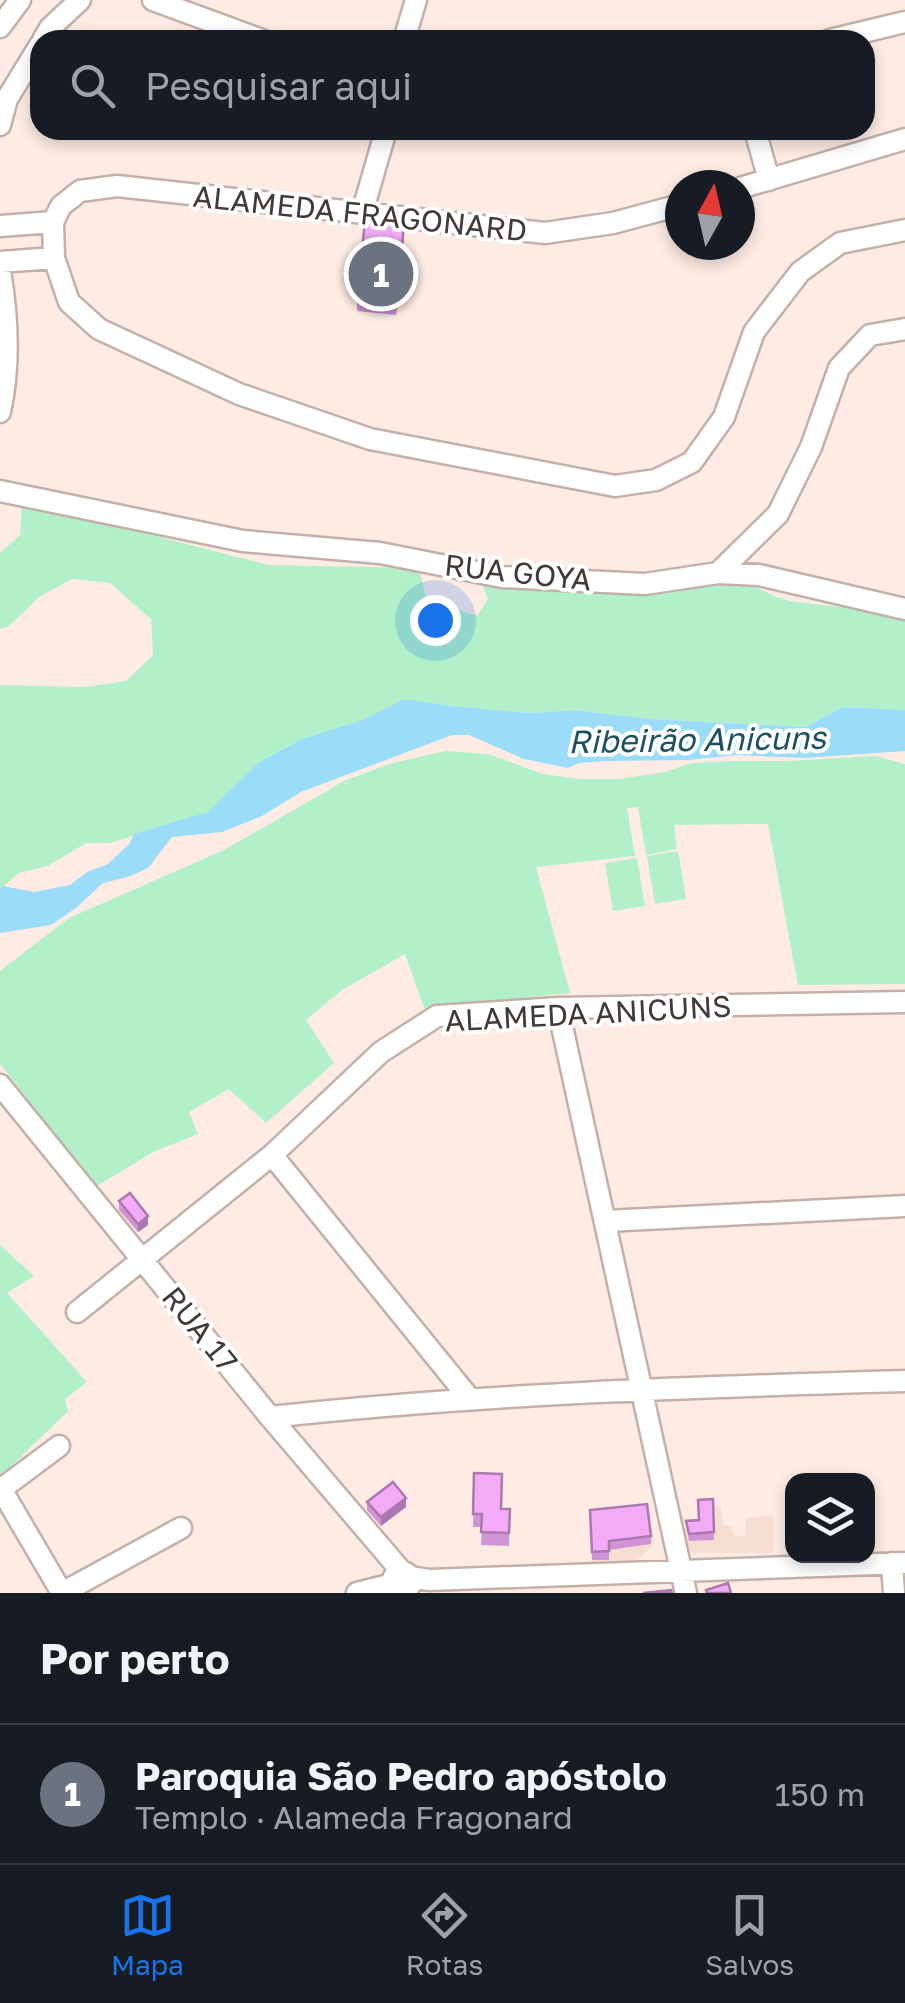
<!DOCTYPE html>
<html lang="pt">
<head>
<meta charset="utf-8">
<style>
	body { margin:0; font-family:"Golos Text",sans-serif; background:#242831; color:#f1f3f6 }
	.controls { position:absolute; right:30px; bottom:30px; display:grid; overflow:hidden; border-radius:20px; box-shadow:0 5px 15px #0003 }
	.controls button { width:90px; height:90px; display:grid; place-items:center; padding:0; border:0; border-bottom:2px solid #363941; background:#171b24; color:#f1f3f6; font:50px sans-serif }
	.compass { position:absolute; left:665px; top:170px; width:90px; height:90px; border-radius:50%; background:#171b24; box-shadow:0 5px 15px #0003; rotate:8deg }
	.you { position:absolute; left:435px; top:620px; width:35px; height:35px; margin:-25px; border:8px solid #fff; border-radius:50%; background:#1a73e8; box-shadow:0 0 0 15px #1a73e833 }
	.badge { display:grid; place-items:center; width:65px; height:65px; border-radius:50%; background:#1a73e8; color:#fff; font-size:32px; font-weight:700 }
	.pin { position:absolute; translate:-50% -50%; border:5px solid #fff; box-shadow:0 2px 10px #0006 }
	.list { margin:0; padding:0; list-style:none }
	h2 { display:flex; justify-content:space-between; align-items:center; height:130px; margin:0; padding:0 40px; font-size:42px }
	h2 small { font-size:32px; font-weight:400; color:#9ea1a6 }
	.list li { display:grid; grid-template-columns:65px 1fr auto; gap:30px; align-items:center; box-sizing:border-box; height:140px; padding:0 40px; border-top:2px solid #363941 }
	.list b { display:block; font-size:38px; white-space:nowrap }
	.list p { margin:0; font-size:32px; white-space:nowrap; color:#9ea1a6 }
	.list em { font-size:32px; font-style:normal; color:#9ea1a6 }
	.icon { flex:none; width:55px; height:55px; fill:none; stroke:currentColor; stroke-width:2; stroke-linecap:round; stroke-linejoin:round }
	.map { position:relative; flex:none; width:905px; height:1593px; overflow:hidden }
	.search { position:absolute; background:#171b24; box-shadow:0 5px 15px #0003; left:30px; right:30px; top:30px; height:110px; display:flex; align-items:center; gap:25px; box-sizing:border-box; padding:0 35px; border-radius:30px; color:#9ea1a6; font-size:38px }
	.sheet { height:270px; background:#171b24 }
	nav { display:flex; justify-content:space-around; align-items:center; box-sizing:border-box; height:140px; border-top:2px solid #363941; background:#171b24; font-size:28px; color:#9ea1a6 }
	nav a { display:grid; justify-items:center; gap:5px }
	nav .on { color:#1a73e8 }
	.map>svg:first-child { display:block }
	.built { fill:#f7ded3 }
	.green { fill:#b1f0c8 }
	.water { fill:#9bddf9 }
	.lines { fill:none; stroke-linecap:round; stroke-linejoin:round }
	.minor-casing { stroke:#c2b0a9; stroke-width:25 }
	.minor { stroke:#fff; stroke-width:20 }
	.wall { fill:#d293d4 }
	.shaded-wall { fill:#ab78ad }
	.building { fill:#f4abf7; stroke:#ab78ad; stroke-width:2.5 }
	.labels { text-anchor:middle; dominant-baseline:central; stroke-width:8; stroke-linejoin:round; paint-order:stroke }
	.street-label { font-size:30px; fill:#413a37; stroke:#fff }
	.water-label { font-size:32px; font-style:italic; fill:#1c5164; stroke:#fff }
</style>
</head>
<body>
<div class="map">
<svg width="905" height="1593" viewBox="0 0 905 1593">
	<rect width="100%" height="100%" fill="#feece4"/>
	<path class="built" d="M697,1506H721L723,1525L731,1526L734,1537L745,1535L746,1518L773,1515V1553H693L683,1543L682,1527L698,1525Z
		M649,1512L654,1544L644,1555L632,1563L592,1565L590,1519Z"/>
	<path class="green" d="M22,502L269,565L419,568L426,598L477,616L488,599L479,578C542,588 600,595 663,594C688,593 715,579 740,583C757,585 773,598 791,601C829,607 867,607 905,619V710L843,707L805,727L650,719L575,710L530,713L452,706L404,699L362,720L302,739L259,762L208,812L110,843H86L48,866L19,873L0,889V685L84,687L126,681L153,655L151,619L110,583L72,579L39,597L8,627L0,629V553L20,535Z
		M445,751L488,754L543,774L580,779H619L665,772L691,763L733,761H787L875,756L905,764V984L798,985L768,824L674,825L677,849L646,855L638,807L627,808L635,856L536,867L570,993L424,1008L405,954L342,990L306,1020L334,1063L266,1123L229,1089L189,1112L198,1134L153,1152L97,1186L0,1064V971L69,918L224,850L344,781L389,764Z
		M678,851L686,899L655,904L647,856Z
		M637,858L645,906L613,911L605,863Z
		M0,1245L34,1276L7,1293L87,1382L65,1399L68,1411L0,1477Z"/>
	<path class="water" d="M404,699L452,706L530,713L575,710L650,719L805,727L843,707L905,710V751L805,758L735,755L689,760L607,761L579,763L568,768L524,759L469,735H452L301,792L262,816L222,832L172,837L148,868L128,877L103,883L76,908L51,925L0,933V889L3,886L34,892L70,885L87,872L108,864L129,844L134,834L208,812L259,762L302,739L362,720Z"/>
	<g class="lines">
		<g class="minor-casing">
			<path id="minor" d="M153,0L262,40
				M0,27L20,0
				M43,40L50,28L80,0
				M404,40L416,0
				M830,40L905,22
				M0,125L7,99L40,45
				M755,130L769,180
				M740,188L905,139
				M680,205L613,223L545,233L117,186L80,191L61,206L53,222L54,258L69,302L99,329L239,394L370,439L615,486L656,480L692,462L724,417L754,332L800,272L840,243L905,230
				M362,213L386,130
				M0,226L53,222
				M0,262L54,258
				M0,271C8,318 10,366 0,412
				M0,491L243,541L380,553L502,577L645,584L718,573L778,514L811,447L839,368L870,335L905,329
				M718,573L759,575L905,609
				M558,1008L686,1593
				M0,1085L270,1417L402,1572
				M272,1155L470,1399
				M606,1221L905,1206
				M77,1312L272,1155L381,1052L437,1016L558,1008L905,1002
				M270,1417C481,1394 693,1387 905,1381
				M1,1489L62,1593
				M0,1490L59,1446
				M892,1563L894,1593
				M393 1581a9 9 0 1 1 18 0a9 9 0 1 1-18 0Z
				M410,1577L429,1580L905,1563
				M62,1593L181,1528
				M357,1593L385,1586L395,1587"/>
		</g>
		<use href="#minor" class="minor"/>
	</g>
	<path class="wall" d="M404,238L396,315L357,311V298Z
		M119,1201L148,1225L138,1232L119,1210Z
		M474,1473L502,1509H510L509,1546L481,1545L482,1527H473Z
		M713,1499L714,1540L689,1541L686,1521L699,1520Z
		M367,1502L406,1507L381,1526L367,1510Z
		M590,1510L651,1536V1544L609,1550V1560H592Z"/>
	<path class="shaded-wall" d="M404,225V238L396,315V302Z
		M148,1216V1225L138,1232V1224Z
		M406,1498V1507L381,1526V1517Z"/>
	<path class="building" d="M365,221L404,225L396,302L357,298Z
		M130,1193L148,1216L138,1224L119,1201Z
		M474,1473L502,1474L501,1509H510L509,1533L481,1532L482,1514H473Z
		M393,1482L406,1498L381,1517L367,1502Z
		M713,1499L714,1532L689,1534L686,1521L699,1520L698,1500Z
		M647,1504L651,1536L609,1541V1551L592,1552L590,1510Z
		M728,1583L731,1593H707L706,1590Z
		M671,1590L672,1593H643Z"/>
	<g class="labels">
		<g class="street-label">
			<text transform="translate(360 213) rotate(6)">ALAMEDA FRAGONARD</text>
			<text transform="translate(518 572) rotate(6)">RUA GOYA</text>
			<text transform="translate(588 1013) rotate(-3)">ALAMEDA ANICUNS</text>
			<text transform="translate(200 1329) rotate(51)">RUA 17</text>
		</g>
		<g class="water-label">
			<text transform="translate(697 739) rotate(-1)">Ribeirão Anicuns</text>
		</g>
	</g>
</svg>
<div class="controls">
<button><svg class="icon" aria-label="layers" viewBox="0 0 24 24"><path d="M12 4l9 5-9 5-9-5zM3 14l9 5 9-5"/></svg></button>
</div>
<svg class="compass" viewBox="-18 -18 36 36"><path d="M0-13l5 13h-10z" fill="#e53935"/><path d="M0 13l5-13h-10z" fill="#9ea1a6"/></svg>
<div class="you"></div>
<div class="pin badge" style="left:381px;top:274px;background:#6b7280">1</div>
<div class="search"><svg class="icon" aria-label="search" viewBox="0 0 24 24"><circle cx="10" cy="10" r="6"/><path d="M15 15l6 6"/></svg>Pesquisar aqui</div>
</div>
<section class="sheet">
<h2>Por perto<small></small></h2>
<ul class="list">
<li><span class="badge" style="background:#6b7280">1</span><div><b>Paroquia São Pedro apóstolo</b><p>Templo · Alameda Fragonard</p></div><em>150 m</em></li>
</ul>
</section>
<nav>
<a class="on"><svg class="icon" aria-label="map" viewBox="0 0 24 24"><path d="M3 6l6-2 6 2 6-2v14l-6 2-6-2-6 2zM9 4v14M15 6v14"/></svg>Mapa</a>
<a><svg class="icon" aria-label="directions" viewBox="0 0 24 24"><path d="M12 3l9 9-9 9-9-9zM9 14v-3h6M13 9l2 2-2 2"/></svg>Rotas</a>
<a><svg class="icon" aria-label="saved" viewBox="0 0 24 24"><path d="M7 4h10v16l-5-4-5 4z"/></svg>Salvos</a>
</nav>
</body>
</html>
